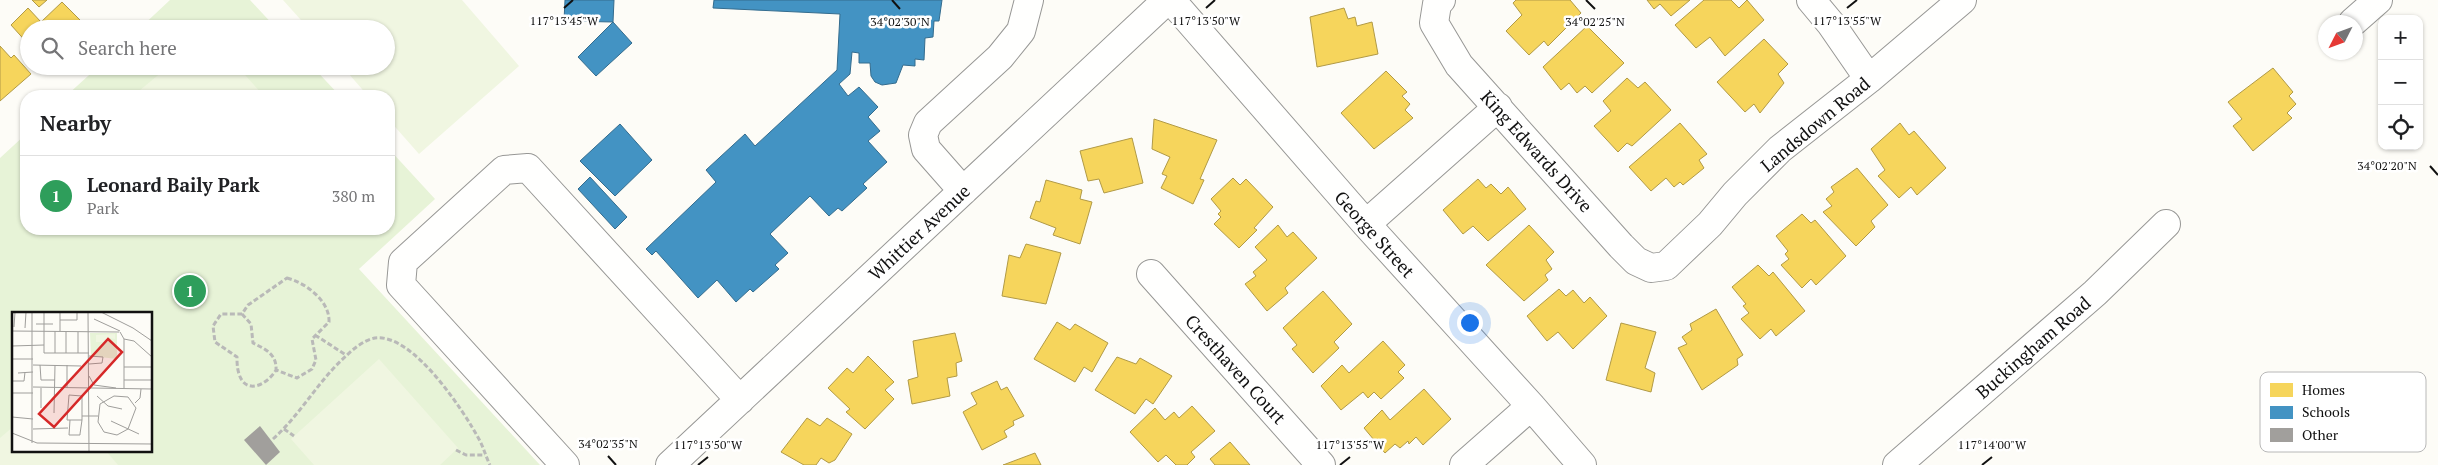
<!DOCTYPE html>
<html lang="en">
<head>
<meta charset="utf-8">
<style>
	body { margin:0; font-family:"PT Serif",serif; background:#f6f6f6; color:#202124 }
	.controls { position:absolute; right:15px; top:15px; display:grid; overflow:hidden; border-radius:10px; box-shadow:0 1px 4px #0004 }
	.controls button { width:45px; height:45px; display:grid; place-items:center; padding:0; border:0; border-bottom:1px solid #e0e0e0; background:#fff; color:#202124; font:25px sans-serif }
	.compass { position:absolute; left:2318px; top:15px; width:45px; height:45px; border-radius:50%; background:#fff; box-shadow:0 1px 4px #0004; rotate:228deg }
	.you { position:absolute; left:1469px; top:322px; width:18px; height:18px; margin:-12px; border:4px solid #fff; border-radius:50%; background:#1a73e8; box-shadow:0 0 0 8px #1a73e833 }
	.badge { display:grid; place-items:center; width:32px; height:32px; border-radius:50%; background:#646362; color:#fff; font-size:16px; font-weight:700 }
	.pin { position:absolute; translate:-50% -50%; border:2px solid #fff; box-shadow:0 1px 5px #0006 }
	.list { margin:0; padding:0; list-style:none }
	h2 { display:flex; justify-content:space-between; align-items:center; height:65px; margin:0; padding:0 20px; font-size:21px }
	h2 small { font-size:16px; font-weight:400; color:#757577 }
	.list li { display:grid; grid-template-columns:32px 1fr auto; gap:15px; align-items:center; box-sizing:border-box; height:80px; padding:0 20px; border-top:1px solid #e0e0e0 }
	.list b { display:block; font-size:19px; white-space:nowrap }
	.list p { margin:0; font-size:16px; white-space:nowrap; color:#757577 }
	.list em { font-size:16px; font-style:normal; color:#757577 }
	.icon { flex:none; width:28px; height:28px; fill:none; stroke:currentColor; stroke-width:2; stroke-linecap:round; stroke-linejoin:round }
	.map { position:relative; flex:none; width:2438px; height:465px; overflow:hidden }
	.search { position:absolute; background:#fff; box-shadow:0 1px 4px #0004; left:20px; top:20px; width:375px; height:55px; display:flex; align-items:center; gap:12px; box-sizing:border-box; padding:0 18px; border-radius:28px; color:#757577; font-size:19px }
	.panel { position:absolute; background:#fff; box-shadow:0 1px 4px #0004; left:20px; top:90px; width:375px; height:145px; border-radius:20px }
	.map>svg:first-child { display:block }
	.green { fill:#e7f3d7; fill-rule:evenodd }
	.pitch { fill:#f0f6e1 }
	.homes { fill:#f6d55c; stroke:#b19a46 }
	.schools { fill:#4393c3; stroke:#346c8e }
	.building { fill:#a19f9c }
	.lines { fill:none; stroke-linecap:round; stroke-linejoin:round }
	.minor-casing { stroke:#979795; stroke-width:30 }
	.path { stroke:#b9b9b8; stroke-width:3; stroke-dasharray:5 2.5; stroke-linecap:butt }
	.minor { stroke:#fffffe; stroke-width:28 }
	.ticks { fill:none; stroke:#111; stroke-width:2 }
	.labels { text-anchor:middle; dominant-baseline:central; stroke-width:5; stroke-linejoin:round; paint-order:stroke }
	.street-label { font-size:18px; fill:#111; stroke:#fff }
	.inset-road { fill:none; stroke:#9f9e9b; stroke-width:1 }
	.view { fill:#d62828; fill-opacity:0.15; stroke:#d62828; stroke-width:2.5 }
	.inset-edge { fill:none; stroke:#111; stroke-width:2.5 }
	.key { fill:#fff; stroke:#b8b8b8; stroke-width:1 }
	.key-label { font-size:14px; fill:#111 }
	.ticks-label { font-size:12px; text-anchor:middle; fill:#111; stroke:#fff; stroke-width:5; stroke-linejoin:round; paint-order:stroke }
</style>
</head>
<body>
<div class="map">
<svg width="2438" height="465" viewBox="0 0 2438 465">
	<rect width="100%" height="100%" fill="#fdfcf7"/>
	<path class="green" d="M170,0H250L277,29H139Z
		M99,66H312L340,96H66Z
		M26,134V229H389V149L435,199L359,269L540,465H0V158ZM14,314H151V451H14Z"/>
	<path class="pitch" d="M283,0H462L519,66L419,154L389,120V96H368L342,66H386V29H309Z
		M169,66H237L262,94V96H133Z
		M379,359L458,448L440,465H314L291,439Z
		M14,426V451H106L118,465H0V438Z"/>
	<path class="homes" d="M32,0H47L39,7Z
		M1516,0H1570L1581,13L1548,46L1544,41L1529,55L1506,31L1522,15L1513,3Z
		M1647,0H1690L1671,16L1660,4L1654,9Z
		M1704,0H1731L1739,8L1747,0L1764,20L1725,56L1710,37L1696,48L1675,25Z
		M62,2L84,24L79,29H29V45L11,25L28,8L41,22Z
		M1344,8L1348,19L1355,17L1357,26L1372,22L1378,54L1317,67L1310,17Z
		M1587,26L1624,63L1592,93L1585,86L1577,93L1569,83L1561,90L1543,67Z
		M1764,39L1788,64L1778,74L1784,83L1760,113L1754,104L1745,112L1717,82Z
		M0,46L11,58L14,55L31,74L0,101Z
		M2273,68L2293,92L2289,96L2296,104L2287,113L2292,118L2253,151L2233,126L2242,119L2228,102Z
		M1386,71L1407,92L1402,96L1410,104L1405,110L1413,118L1374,149L1341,113Z
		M1627,78L1638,88L1645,82L1671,110L1632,146L1627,143L1618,152L1594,126L1611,111L1603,101Z
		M1154,119L1217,140L1200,179L1204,180L1193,204L1161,188L1167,176L1162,174L1170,157L1152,149Z
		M1680,123L1707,154L1699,160L1704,168L1683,185L1680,182L1674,187L1666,178L1651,191L1629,167Z
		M1900,123L1909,135L1914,131L1946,168L1917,195L1911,187L1899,198L1878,176L1885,170L1871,149Z
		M1132,138L1143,183L1104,193L1099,179L1088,181L1080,151Z
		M1857,168L1888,205L1871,221L1875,227L1856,246L1823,212L1832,206L1826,199L1834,192L1831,187Z
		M1233,178L1240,185L1246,179L1273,207L1254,228L1257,230L1239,248L1214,224L1221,217L1218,214L1221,211L1211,199Z
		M1478,179L1486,188L1491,184L1501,194L1508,187L1526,209L1488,241L1473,226L1463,234L1443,210Z
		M1046,180L1082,190L1080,199L1092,202L1080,244L1053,235L1056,228L1030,218L1036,201L1040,202Z
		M1802,214L1811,223L1815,220L1846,256L1816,285L1811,279L1802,288L1781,265L1789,259L1785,254L1788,251L1776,236Z
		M1278,225L1287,237L1293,232L1317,258L1285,288L1288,293L1267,311L1245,284L1256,276L1253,272L1267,260L1255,247Z
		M1529,225L1554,252L1546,260L1552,269L1545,275L1548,280L1524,301L1486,265Z
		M1026,244L1061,253L1046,304L1002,296L1009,255L1020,258Z
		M1758,265L1769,276L1773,272L1805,311L1776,336L1771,329L1760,339L1741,319L1749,313L1743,306L1746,304L1732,287Z
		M1559,289L1566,296L1573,290L1584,303L1590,297L1607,316L1573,349L1558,332L1547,341L1527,316Z
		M1323,291L1352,324L1334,342L1339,348L1313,373L1292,349L1297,345L1283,328Z
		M1716,309L1743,355L1737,359L1738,365L1702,390L1678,348L1687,344L1682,337L1692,330L1690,324Z
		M1057,322L1070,330L1075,324L1108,343L1092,372L1084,367L1075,382L1034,359Z
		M1621,323L1656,332L1645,368L1655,373L1651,392L1606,380Z
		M955,333L962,361L956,363L957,376L947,378L950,396L912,404L908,380L918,377L913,341Z
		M1383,341L1405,365L1398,372L1404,378L1381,399L1374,392L1368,398L1363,392L1341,410L1321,386L1342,365L1349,373Z
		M868,356L894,382L885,390L894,399L865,429L846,412L850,409L828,388L847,368L853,373Z
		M1117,357L1136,364L1140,358L1172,376L1153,404L1146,399L1135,414L1095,390Z
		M997,381L1001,390L1007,387L1024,416L1013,421L1014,425L1004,431L1007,437L982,450L963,412L977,404L971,393Z
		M1424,389L1451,419L1423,445L1416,437L1409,444L1408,441L1400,448L1395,444L1385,453L1364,428L1382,410L1390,420Z
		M1192,406L1215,431L1191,452L1195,457L1187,465H1176L1166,455L1158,462L1130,432L1155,408L1165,420L1174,412L1179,418Z
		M807,418L820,426L827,418L852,434L835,460L829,463L821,458L816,465H804L781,452Z
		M1230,442L1250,465H1215L1210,459Z
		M1035,453L1041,465H1003Z"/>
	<path class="schools" d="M565,0H614L613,22L564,21Z
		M714,0H942L939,21H934L933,37L925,38L924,60L915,59V66L903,65L896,83L882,85L875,82L871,76L870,63H859V53L852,52L850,74L839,84L848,96L859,87L878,107L868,117L880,131L868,141L887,162L863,184L867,188L842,211L838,208L829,216L810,196L770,234L788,253L775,265L779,269L753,292L750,289L736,302L717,280L698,298L656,251L652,255L646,249L716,182L706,170L745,134L755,146L837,70L840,14L713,8Z
		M613,22L632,43L596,76L578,57Z
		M620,124L652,160L615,196L580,161Z
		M590,177L627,217L615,229L578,189Z"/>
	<path class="building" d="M260,426L280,452L266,465L244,440Z"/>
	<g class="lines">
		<g class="minor-casing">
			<path id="minor" d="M1171,0L1366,224L1531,406L1582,465
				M1441,0L1437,4L1434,23L1459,65L1621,246L1636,261L1651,268L1666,266L1710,224L1735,194L1780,149L1869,79L1962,0
				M1811,0L1831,24L1869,79
				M2353,22L2378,0
				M963,191L926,149L923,135L928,123L1000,57L1021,31L1029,0
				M1366,224L1498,107
				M1151,274L1321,465
				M565,465L401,285L403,262L504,170L528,168L740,400
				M670,465L1167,0
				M1464,465L1531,406
				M1897,465L2095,293L2166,224"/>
		</g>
		<path class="path" d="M287,278C306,283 330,301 329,322L312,339L316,360L312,369L297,378L276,370C268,384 246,396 239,374C237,368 237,362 237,357L215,342L213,326L221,314H242L248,305Z
			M242,314L251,324L253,343C265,349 277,354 276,370
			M315,335L346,355
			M284,429L294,436
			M273,439C301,414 318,381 346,356C353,349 364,340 375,338C413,333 464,411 480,441C484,449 486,457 490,465
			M456,450L466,455H485"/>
		<use href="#minor" class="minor"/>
	</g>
	<path class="ticks" d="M892,0L900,9M1586,0L1595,9M564,8L573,0M1206,8L1215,0M1847,8L1857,0M2430,166L2438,175M608,456L616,465M698,465L708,457M1340,465L1350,457M1982,465L1992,457"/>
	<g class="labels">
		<g class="street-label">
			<text transform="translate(1815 124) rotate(-40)">Landsdown Road</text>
			<text transform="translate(1537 151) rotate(48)">King Edwards Drive</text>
			<text transform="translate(919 232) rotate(-43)">Whittier Avenue</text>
			<text transform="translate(1375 234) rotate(48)">George Street</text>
			<text transform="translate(2033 347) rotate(-41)">Buckingham Road</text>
			<text transform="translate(1236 369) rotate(48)">Cresthaven Court</text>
		</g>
	</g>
	<g transform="translate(12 312)">
		<rect width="140" height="140" fill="#fdfcf7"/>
		<path d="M78,21H105V47L79,44Z" fill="#e7f3d7"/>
		<path d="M103,22V27L97,26L96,30H84V23Z" fill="#f0f6e1"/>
		<path class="inset-road" d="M32,0V41H77M48,0V19M76,0L77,140M89,0L121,16L140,29M82,7L108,19M48,8H65V0M24,12H41M2,15L3,0M13,16L14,0M0,19L107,20M43,19V41M54,20V41M108,20L112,27V76M112,27L122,29L140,45M0,34L32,33M66,41V20M77,44L91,45L90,51L77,52M0,47H21M21,53L69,54M28,53L29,68H43M112,55H140M6,61L21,60M77,64L82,73L104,76M112,68H140M0,69H12L13,60M21,75L140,77M29,76V96M55,76V53M0,81H21M85,84L96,94L110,97M102,84L116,85L124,96L116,117L105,123L92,120L86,110L88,92ZM123,91L128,86L129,77M42,101L43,53M70,104H86M0,105L21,107M58,108L57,123H68V122L70,108V84L57,83L55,108H70M99,109L127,122M21,117L56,116M0,121L25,131L140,132M20,131V0"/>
		<path class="view" d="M96,27L110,40L42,115L27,102Z"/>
		<rect width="140" height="140" class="inset-edge"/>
	</g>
	<rect x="2260" y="372" width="166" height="80" rx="8" class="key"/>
	<rect x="2270" y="383" width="23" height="14" fill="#f6d55c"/>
	<rect x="2270" y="406" width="23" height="13" fill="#4393c3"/>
	<rect x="2270" y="428" width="23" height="14" fill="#a19f9c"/>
	<g class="key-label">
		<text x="2302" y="395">Homes</text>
		<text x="2302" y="417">Schools</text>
		<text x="2302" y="440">Other</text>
	</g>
	<g class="ticks-label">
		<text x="564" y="25">117°13'45"W</text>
		<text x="1206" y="25">117°13'50"W</text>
		<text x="1847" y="25">117°13'55"W</text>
		<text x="900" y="26">34°02'30"N</text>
		<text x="1595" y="26">34°02'25"N</text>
		<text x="2387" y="170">34°02'20"N</text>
		<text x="608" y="448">34°02'35"N</text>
		<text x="708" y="449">117°13'50"W</text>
		<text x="1350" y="449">117°13'55"W</text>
		<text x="1992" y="449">117°14'00"W</text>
	</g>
</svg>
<div class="controls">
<button>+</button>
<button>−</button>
<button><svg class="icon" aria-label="locate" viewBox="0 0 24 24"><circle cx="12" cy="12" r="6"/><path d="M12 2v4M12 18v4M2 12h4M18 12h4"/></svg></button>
</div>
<svg class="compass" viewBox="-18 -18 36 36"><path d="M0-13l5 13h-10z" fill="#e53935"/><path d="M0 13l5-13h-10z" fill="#757577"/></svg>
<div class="you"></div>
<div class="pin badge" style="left:190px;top:291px;background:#2e9e5b">1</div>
<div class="search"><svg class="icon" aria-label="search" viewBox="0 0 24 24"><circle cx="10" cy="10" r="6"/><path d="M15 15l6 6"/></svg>Search here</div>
<section class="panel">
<h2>Nearby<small></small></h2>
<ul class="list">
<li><span class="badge" style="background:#2e9e5b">1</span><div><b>Leonard Baily Park</b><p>Park</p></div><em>380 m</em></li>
</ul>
</section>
</div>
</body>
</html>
